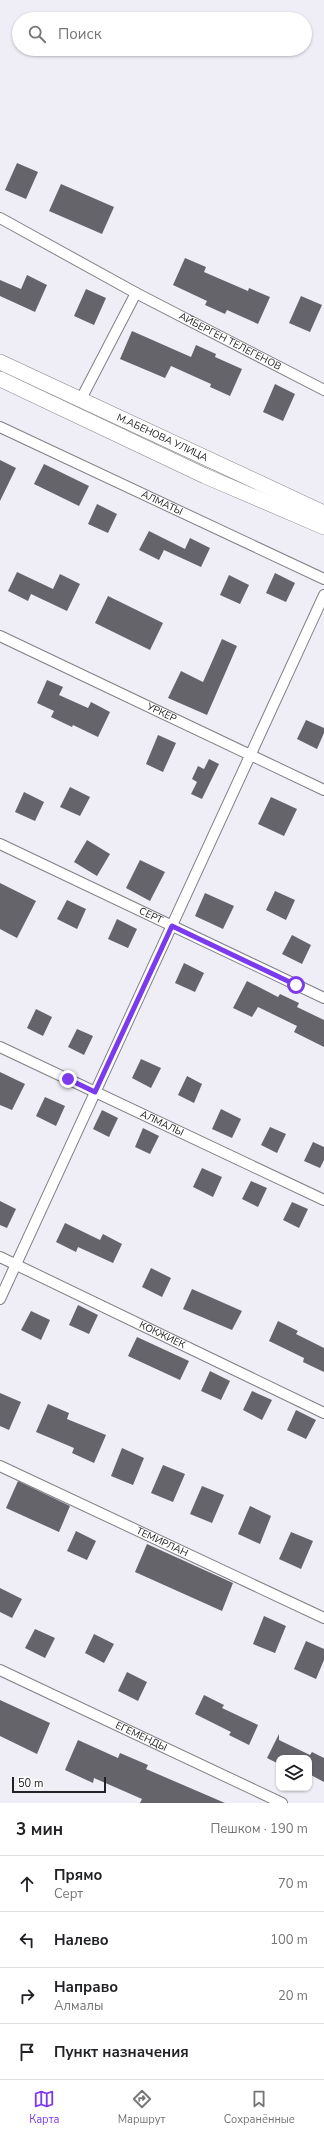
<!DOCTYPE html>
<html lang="ru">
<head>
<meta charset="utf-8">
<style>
	body { margin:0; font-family:"Nunito Sans",sans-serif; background:#f6f6f6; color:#202124 }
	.controls { position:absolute; right:12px; bottom:12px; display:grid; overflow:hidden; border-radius:8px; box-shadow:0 1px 3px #0004 }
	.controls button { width:36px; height:36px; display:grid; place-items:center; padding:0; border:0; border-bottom:1px solid #e0e0e0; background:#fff; color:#202124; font:20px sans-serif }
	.scale { position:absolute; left:12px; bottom:10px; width:94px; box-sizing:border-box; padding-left:4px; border:2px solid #212123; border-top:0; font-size:11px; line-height:14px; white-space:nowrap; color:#212123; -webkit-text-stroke:3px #fff; paint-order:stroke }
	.stop { position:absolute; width:12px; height:12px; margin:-9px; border:3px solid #7c3aed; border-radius:50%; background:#fff }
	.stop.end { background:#7c3aed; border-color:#fff; box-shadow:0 1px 4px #0008 }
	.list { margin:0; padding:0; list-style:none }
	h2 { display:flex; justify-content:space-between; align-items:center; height:52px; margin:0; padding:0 16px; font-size:17px }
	h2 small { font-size:13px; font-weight:400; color:#757577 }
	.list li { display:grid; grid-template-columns:26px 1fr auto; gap:12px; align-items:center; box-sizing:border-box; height:56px; padding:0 16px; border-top:1px solid #e0e0e0 }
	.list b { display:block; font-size:15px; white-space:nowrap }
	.list p { margin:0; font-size:13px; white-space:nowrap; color:#757577 }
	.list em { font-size:13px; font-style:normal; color:#757577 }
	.icon { flex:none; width:22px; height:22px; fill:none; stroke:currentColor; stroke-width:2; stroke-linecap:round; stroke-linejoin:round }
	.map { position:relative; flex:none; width:324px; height:1803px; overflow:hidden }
	.search { position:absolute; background:#fff; box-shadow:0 1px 3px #0004; left:12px; right:12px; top:12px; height:44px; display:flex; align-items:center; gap:10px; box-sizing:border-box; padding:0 14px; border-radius:22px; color:#757577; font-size:15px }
	.sheet { height:276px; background:#fff }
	nav { display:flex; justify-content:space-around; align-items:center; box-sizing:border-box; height:56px; border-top:1px solid #e0e0e0; background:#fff; font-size:11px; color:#757577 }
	nav a { display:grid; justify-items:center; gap:2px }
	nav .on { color:#7c3aed }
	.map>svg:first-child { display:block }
	.building { fill:#64646a }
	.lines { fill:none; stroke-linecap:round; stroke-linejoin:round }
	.minor-casing { stroke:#818086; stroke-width:12 }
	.secondary-casing { stroke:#818086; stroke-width:16 }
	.minor { stroke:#fff; stroke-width:10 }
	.secondary { stroke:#fff; stroke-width:15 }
	.route { stroke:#7c3aed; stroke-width:5 }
	.labels { text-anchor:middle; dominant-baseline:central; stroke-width:4; stroke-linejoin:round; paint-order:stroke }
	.street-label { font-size:10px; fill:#212123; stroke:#fff }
</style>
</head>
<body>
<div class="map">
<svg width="324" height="1803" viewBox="0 0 324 1803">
	<rect width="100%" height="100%" fill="#efeef6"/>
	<path class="building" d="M17,163L38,172L26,199L5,190Z
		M61,184L114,207L102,234L49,211Z
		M185,258L206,267L204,272L248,291L249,288L270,297L258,324L227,310L225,314L205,305L207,301L173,285Z
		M27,275L47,285L35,312L0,296V280L21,289Z
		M86,289L106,298L94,325L74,316Z
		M301,296L322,305L310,332L289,323Z
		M132,331L191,357L196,345L216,354L215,357L242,369L230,396L210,387L211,384L171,366L165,378L120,359Z
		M275,384L295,394L283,421L263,412Z
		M0,460L16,468L0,501Z
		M44,464L89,486L79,506L34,484Z
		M97,504L117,514L108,533L88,524Z
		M149,531L185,549L190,538L210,548L201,567L164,550L159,560L139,550Z
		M17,572L53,589L60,574L80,584L67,611L31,594L28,601L8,591Z
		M275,573L295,583L286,602L266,593Z
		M229,575L249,585L240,604L220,595Z
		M108,596L163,623L150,650L95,623Z
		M222,639L237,646L207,715L168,698L181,671L203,682Z
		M47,680L63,687L59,695L88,708L91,702L110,712L98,737L73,725L72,727L51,717L54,711L37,703Z
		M306,720L324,728V733L317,749L297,739Z
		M158,735L176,743L163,772L146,764Z
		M209,759L219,764L202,799L191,794L197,782L192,779L198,766L204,769Z
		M70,787L90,797L80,816L60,807Z
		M24,792L44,802L35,821L15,812Z
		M271,797L297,809L284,836L258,824Z
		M87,840L110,854L97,876L74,862Z
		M140,860L165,872L150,901L126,888Z
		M0,883L36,901L17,938L0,929Z
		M275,891L295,900L286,920L266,910Z
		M205,893L234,906L223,929L195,916Z
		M67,900L86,909L77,929L57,919Z
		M117,919L137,929L128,948L108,939Z
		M292,935L311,945L302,964L282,954Z
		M184,963L204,973L195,992L175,983Z
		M247,981L278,997L280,994L299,1003L297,1007L324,1020V1047L294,1032L297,1026L258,1007L252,1017L233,1008Z
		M36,1009L52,1017L43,1036L27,1028Z
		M77,1029L93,1036L84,1055L68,1047Z
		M141,1059L161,1068L151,1088L132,1078Z
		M0,1072L25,1084L12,1110L0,1105Z
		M187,1076L202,1084L194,1103L178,1095Z
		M45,1097L65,1106L56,1126L36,1116Z
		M221,1109L241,1119L232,1138L212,1129Z
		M102,1110L118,1118L109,1137L93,1129Z
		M270,1127L286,1134L277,1153L261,1145Z
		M143,1128L159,1136L150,1154L135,1147Z
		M313,1142L324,1147V1160L320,1168L304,1161Z
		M202,1168L222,1177L213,1197L193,1187Z
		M251,1181L267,1188L258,1207L242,1199Z
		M0,1201L16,1209L7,1228L0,1225Z
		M292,1202L308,1209L299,1228L283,1220Z
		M65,1223L100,1240L103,1234L122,1244L113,1263L78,1247L76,1252L56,1242Z
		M151,1268L171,1278L162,1297L142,1287Z
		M192,1289L242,1311L232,1330L183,1309Z
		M78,1305L98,1315L89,1334L69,1325Z
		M31,1311L50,1320L41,1340L21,1330Z
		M278,1321L298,1331L296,1334L324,1348V1372L303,1362L304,1358L269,1341Z
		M137,1337L189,1361L180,1380L128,1356Z
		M210,1371L230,1381L221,1400L201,1391Z
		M252,1391L272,1400L262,1420L243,1410Z
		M0,1393L21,1402L9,1430L0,1426Z
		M48,1404L69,1413L67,1419L106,1435L94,1463L72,1453L74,1448L36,1432Z
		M296,1410L316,1420L306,1439L287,1430Z
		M122,1448L144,1458L133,1485L111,1476Z
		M163,1465L185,1474L173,1502L151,1493Z
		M18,1481L70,1506L59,1532L6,1508Z
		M202,1486L224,1495L212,1523L190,1514Z
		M250,1506L271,1516L260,1544L238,1534Z
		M76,1531L96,1541L87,1560L67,1551Z
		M291,1532L313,1541L301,1569L279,1559Z
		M147,1544L233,1583L222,1611L135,1572Z
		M0,1588L22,1599L12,1618L0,1612Z
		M264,1616L286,1626L275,1653L253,1644Z
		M35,1629L55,1638L45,1658L25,1648Z
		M94,1634L114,1644L104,1663L85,1653Z
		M306,1641L324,1649V1660L316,1679L294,1669Z
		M127,1672L147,1682L138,1701L118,1691Z
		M204,1695L224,1705L222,1708L258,1725L249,1745L229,1735L231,1732L195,1714Z
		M0,1700L50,1723L37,1754L0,1736Z
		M279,1734V1740L310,1755L312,1752L324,1758V1782L309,1774V1758H279V1764L267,1758Z
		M78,1740L118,1758L120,1753L148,1765L146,1769L225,1803H140L142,1799L94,1778L93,1783L65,1770Z"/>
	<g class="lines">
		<g class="minor-casing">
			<g id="minor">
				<path id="s1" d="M0,218L136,293L324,390"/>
				<path d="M81,399L136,293"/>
				<path id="s2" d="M0,427L324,579"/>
				<path id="s3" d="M0,636L324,790"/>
				<path id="s4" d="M0,844L324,998"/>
				<path id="s5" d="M0,1047L324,1200"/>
				<path id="s6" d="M0,1257L324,1413"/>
				<path d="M0,1299L324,595"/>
				<path id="s7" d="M0,1466L324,1618"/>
				<path id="s8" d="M0,1670L282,1803"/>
			</g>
		</g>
		<g class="secondary-casing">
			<g id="secondary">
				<path id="s9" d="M0,362L324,513"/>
				<path d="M0,379L205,476L324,527"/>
			</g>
		</g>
		<use href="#minor" class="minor"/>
		<use href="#secondary" class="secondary"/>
	</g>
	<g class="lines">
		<path class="route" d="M68,1079L95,1092L172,926L296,985"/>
	</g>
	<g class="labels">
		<g class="street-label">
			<text stroke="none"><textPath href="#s1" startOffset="261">АЙБЕРГЕН ТЕЛЕГЕНОВ</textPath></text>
			<text stroke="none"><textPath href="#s9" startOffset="179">М.АБЕНОВА УЛИЦА</textPath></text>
			<text stroke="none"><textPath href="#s2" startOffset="179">АЛМАТЫ</textPath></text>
			<text stroke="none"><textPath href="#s3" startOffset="179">УРКЕР</textPath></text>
			<text stroke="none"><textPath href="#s4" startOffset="167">СЕРТ</textPath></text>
			<text stroke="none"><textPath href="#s5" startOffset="179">АЛМАЛЫ</textPath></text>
			<text stroke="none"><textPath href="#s6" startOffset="180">КОКЖИЕК</textPath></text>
			<text stroke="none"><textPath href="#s7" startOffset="179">ТЕМИРЛАН</textPath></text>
			<text stroke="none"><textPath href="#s8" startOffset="156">ЕГЕМЕНДЫ</textPath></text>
		</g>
	</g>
</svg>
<div class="controls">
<button><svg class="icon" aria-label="layers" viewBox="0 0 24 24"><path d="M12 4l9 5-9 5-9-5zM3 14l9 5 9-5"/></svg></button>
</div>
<div class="scale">50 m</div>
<div class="stop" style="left:296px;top:985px"></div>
<div class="stop end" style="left:68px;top:1079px"></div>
<div class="search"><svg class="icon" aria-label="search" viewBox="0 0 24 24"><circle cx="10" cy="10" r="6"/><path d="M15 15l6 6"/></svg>Поиск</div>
</div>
<section class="sheet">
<h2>3 мин<small>Пешком · 190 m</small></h2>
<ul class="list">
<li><svg class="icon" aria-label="ahead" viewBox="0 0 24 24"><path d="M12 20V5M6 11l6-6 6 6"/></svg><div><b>Прямо</b><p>Серт</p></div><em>70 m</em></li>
<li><svg class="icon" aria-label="left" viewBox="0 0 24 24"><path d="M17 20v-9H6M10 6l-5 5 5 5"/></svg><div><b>Налево</b></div><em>100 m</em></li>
<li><svg class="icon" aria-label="right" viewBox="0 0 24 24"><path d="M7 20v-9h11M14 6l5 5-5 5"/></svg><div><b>Направо</b><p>Алмалы</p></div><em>20 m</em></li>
<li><svg class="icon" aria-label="arrive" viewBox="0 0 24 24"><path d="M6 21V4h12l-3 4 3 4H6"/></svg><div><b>Пункт назначения</b></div></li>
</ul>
</section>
<nav>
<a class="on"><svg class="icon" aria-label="map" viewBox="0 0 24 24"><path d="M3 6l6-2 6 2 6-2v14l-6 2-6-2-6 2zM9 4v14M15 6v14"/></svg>Карта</a>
<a><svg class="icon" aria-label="directions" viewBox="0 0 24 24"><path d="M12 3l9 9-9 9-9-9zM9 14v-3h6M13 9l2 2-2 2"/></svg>Маршрут</a>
<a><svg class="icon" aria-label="saved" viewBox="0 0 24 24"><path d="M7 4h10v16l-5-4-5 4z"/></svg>Сохранённые</a>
</nav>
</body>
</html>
